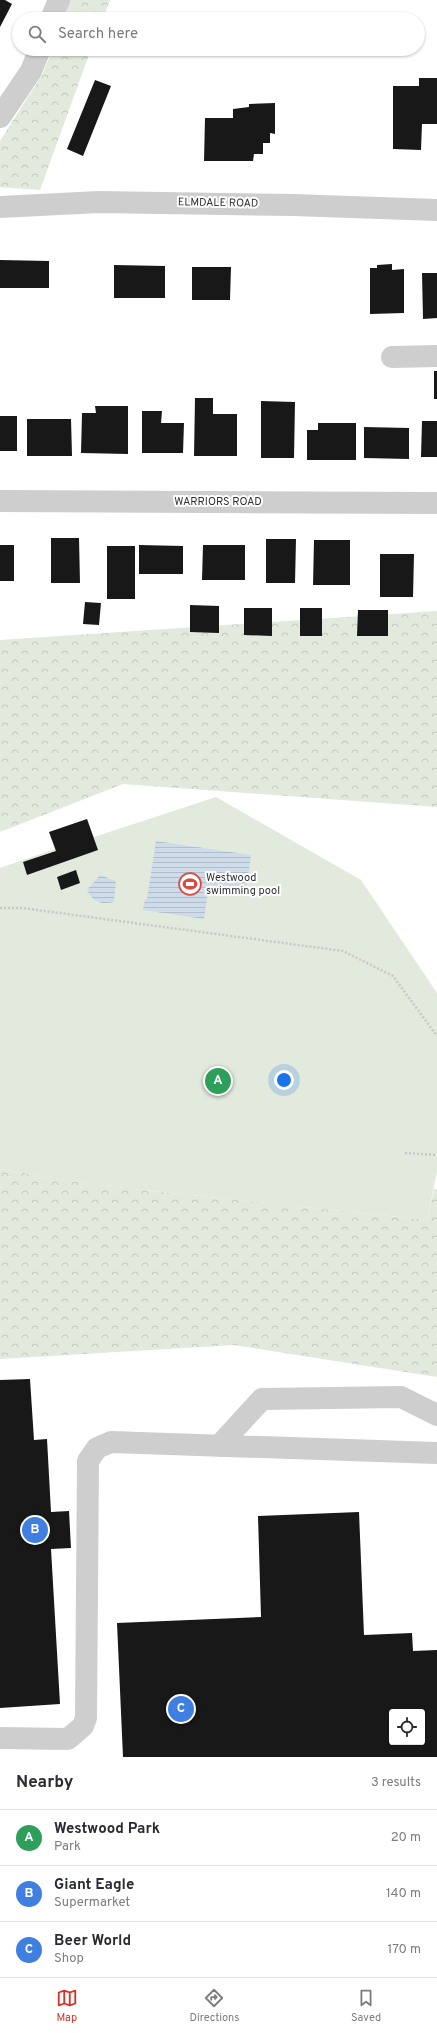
<!DOCTYPE html>
<html lang="en">
<head>
<meta charset="utf-8">
<style>
	body { margin:0; font-family:Overpass,sans-serif; background:#f7f7f7; color:#2b2b33 }
	.controls { position:absolute; right:12px; bottom:12px; display:grid; overflow:hidden; border-radius:4px; box-shadow:0 1px 3px #0004 }
	.controls button { width:36px; height:36px; display:grid; place-items:center; padding:0; border:0; border-bottom:1px solid #e1e1e2; background:#fff; color:#2b2b33; font:20px sans-serif }
	.you { position:absolute; left:284px; top:1080px; width:14px; height:14px; margin:-10px; border:3px solid #fff; border-radius:50%; background:#1a73e8; box-shadow:0 0 0 6px #1a73e833 }
	.badge { display:grid; place-items:center; width:26px; height:26px; border-radius:50%; background:#d93025; color:#fff; font-size:13px; font-weight:700 }
	.pin { position:absolute; translate:-50% -50%; border:2px solid #fff; box-shadow:0 1px 4px #0006 }
	.list { margin:0; padding:0; list-style:none }
	h2 { display:flex; justify-content:space-between; align-items:center; height:52px; margin:0; padding:0 16px; font-size:17px }
	h2 small { font-size:13px; font-weight:400; color:#7c7c81 }
	.list li { display:grid; grid-template-columns:26px 1fr auto; gap:12px; align-items:center; box-sizing:border-box; height:56px; padding:0 16px; border-top:1px solid #e1e1e2 }
	.list b { display:block; font-size:15px; white-space:nowrap }
	.list p { margin:0; font-size:13px; white-space:nowrap; color:#7c7c81 }
	.list em { font-size:13px; font-style:normal; color:#7c7c81 }
	.icon { flex:none; width:22px; height:22px; fill:none; stroke:currentColor; stroke-width:2; stroke-linecap:round; stroke-linejoin:round }
	.map { position:relative; flex:none; width:437px; height:1757px; overflow:hidden }
	.search { position:absolute; background:#fff; box-shadow:0 1px 3px #0004; left:12px; right:12px; top:12px; height:44px; display:flex; align-items:center; gap:10px; box-sizing:border-box; padding:0 14px; border-radius:22px; color:#7c7c81; font-size:15px }
	.sheet { height:220px; background:#fff }
	nav { display:flex; justify-content:space-around; align-items:center; box-sizing:border-box; height:56px; border-top:1px solid #e1e1e2; background:#fff; font-size:11px; color:#7c7c81 }
	nav a { display:grid; justify-items:center; gap:2px }
	nav .on { color:#d93025 }
	.map>svg:first-child { display:block }
	.green { fill:#e2e9dd }
	.forest { fill:url(#forest-crowns) }
	.water { fill:url(#water-rules) }
	.building { fill:#181818; fill-rule:evenodd }
	.lines { fill:none; stroke-linecap:round; stroke-linejoin:round }
	.path { stroke:#c8c8c8; stroke-width:2.5; stroke-dasharray:2 2; stroke-linecap:butt }
	.minor { stroke:#cecece; stroke-width:22 }
	.labels { text-anchor:middle; dominant-baseline:central; stroke-width:4; stroke-linejoin:round; paint-order:stroke }
	.street-label { font-size:11px; fill:#313131; stroke:#fff }
	.poi-label { font-size:11px; fill:#313131; stroke:#fff; text-anchor:start }
</style>
</head>
<body>
<div class="map">
<svg width="437" height="1757" viewBox="0 0 437 1757">
	<defs>
		<pattern id="forest-crowns" width="20" height="18" patternUnits="userSpaceOnUse"><rect width="20" height="18" fill="#e2e9dd"/><path d="M2 6a3 3 0 1 1 6 0M12 15a3 3 0 1 1 6 0" fill="none" stroke="#c2c8be"/></pattern>
		<pattern id="water-rules" width="6" height="5" patternUnits="userSpaceOnUse"><rect width="6" height="5" fill="#cedcea"/><path d="M0 2.5h6" fill="none" stroke="#b1bdc9"/></pattern>
	</defs>
	<rect width="100%" height="100%" fill="#fff"/>
	<path class="green" d="M216,797L361,880L437,993V1172L427,1220L96,1185L0,1169V868L55,849L49,832L87,819L94,837Z"/>
	<path class="forest" d="M68,0H110L103,19H65Z
		M53,49H91L40,190L0,187V141L42,75Z
		M437,611V807L123,784L0,832V640Z
		M0,1169L96,1185L427,1220L434,1189H437V1377L234,1345L0,1359Z"/>
	<path class="water" d="M156,841L251,855L246,891L209,885L204,919L143,910L145,899H147Z
		M100,875L116,881L114,902C101,905 93,902 87,890Z"/>
	<path class="building" d="M0,0H5L12,4L0,27Z
		M419,78H437V124H422L421,150L393,149V86H419Z
		M95,80L111,86L83,156L67,149Z
		M275,103V134L270,133V143H263V154H254L253,161H204L205,118H233V109L249,107V104Z
		M0,260L49,261V288H0Z
		M392,264V270L404,269V313L370,314V268H377V265Z
		M114,265L165,266V298H114Z
		M192,267H231L230,300H192Z
		M422,273H437V318L423,319Z
		M434,371H437V399H434Z
		M195,398H213V414H237V456H194Z
		M261,401L295,402L294,458H261Z
		M95,406H128V454L81,453L82,413H96Z
		M142,411H162L161,423H184L183,453H142Z
		M0,416H17V451H0Z
		M27,419H71L72,456H27Z
		M422,421H437V457H421Z
		M318,423H356V460H307V430H318Z
		M364,427L409,428V459L364,458Z
		M51,538H79L80,583H51Z
		M266,539H296L295,583H266Z
		M314,540H350V585H313Z
		M0,545H14V581H0Z
		M139,545L183,546V574H139Z
		M203,545H245V580H202Z
		M107,546H135V599H107Z
		M380,554H414L413,597H380Z
		M85,602L101,603L99,625L83,624Z
		M190,605L219,606V633L190,632Z
		M244,608H272V636L244,635Z
		M300,608H322V636H300Z
		M358,610H388V636H357Z
		M87,819L98,850L27,875L23,862L56,851L49,832Z
		M76,870L80,883L61,890L57,877Z
		M30,1379L34,1440L47,1439L51,1512L69,1511L71,1548L51,1549L60,1704L0,1708V1380Z
		M359,1512L364,1635L412,1633L413,1651L437,1650V1757H123L117,1623L261,1617L258,1516ZM392,1712H422V1742H392Z"/>
	<g class="lines">
		<path class="path" d="M0,908H22L343,951L393,976L437,1036
			M405,1153L437,1155"/>
		<path class="minor" d="M51,19L59,0
			M0,117L31,71L40,49
			M0,207L99,202L293,205L437,210
			M392,357L437,356
			M0,501L437,503
			M219,1446L262,1399L401,1397L437,1415
			M0,1738L68,1739L83,1726L86,1718L88,1461L97,1448L111,1442L437,1453"/>
	</g>
	<defs>
		<g id="stadium-ring" transform="scale(1.15)"><circle r="9.5" fill="#fff" stroke="#d84b42" stroke-width="1.5"/><path d="M0-5a6.5 5 0 1 0 0 10a6.5 5 0 1 0 0-10ZM-3.5-1.8h7v3.6h-7Z" fill="#d84b42"/></g>
	</defs>
	<g fill-rule="evenodd">
		<use href="#stadium-ring" x="190" y="884"/>
	</g>
	<g class="labels">
		<g class="street-label">
			<text transform="translate(218 203) rotate(1)">ELMDALE ROAD</text>
			<text x="218" y="502">WARRIORS ROAD</text>
		</g>
		<g class="poi-label">
			<text x="206" y="878">Westwood<tspan x="206" dy="13">swimming pool</tspan></text>
		</g>
	</g>
</svg>
<div class="controls">
<button><svg class="icon" aria-label="locate" viewBox="0 0 24 24"><circle cx="12" cy="12" r="6"/><path d="M12 2v4M12 18v4M2 12h4M18 12h4"/></svg></button>
</div>
<div class="you"></div>
<div class="pin badge" style="left:218px;top:1081px;background:#2e9e5b">A</div>
<div class="pin badge" style="left:35px;top:1530px;background:#3f7fe0">B</div>
<div class="pin badge" style="left:181px;top:1709px;background:#3f7fe0">C</div>
<div class="search"><svg class="icon" aria-label="search" viewBox="0 0 24 24"><circle cx="10" cy="10" r="6"/><path d="M15 15l6 6"/></svg>Search here</div>
</div>
<section class="sheet">
<h2>Nearby<small>3 results</small></h2>
<ul class="list">
<li><span class="badge" style="background:#2e9e5b">A</span><div><b>Westwood Park</b><p>Park</p></div><em>20 m</em></li>
<li><span class="badge" style="background:#3f7fe0">B</span><div><b>Giant Eagle</b><p>Supermarket</p></div><em>140 m</em></li>
<li><span class="badge" style="background:#3f7fe0">C</span><div><b>Beer World</b><p>Shop</p></div><em>170 m</em></li>
</ul>
</section>
<nav>
<a class="on"><svg class="icon" aria-label="map" viewBox="0 0 24 24"><path d="M3 6l6-2 6 2 6-2v14l-6 2-6-2-6 2zM9 4v14M15 6v14"/></svg>Map</a>
<a><svg class="icon" aria-label="directions" viewBox="0 0 24 24"><path d="M12 3l9 9-9 9-9-9zM9 14v-3h6M13 9l2 2-2 2"/></svg>Directions</a>
<a><svg class="icon" aria-label="saved" viewBox="0 0 24 24"><path d="M7 4h10v16l-5-4-5 4z"/></svg>Saved</a>
</nav>
</body>
</html>
